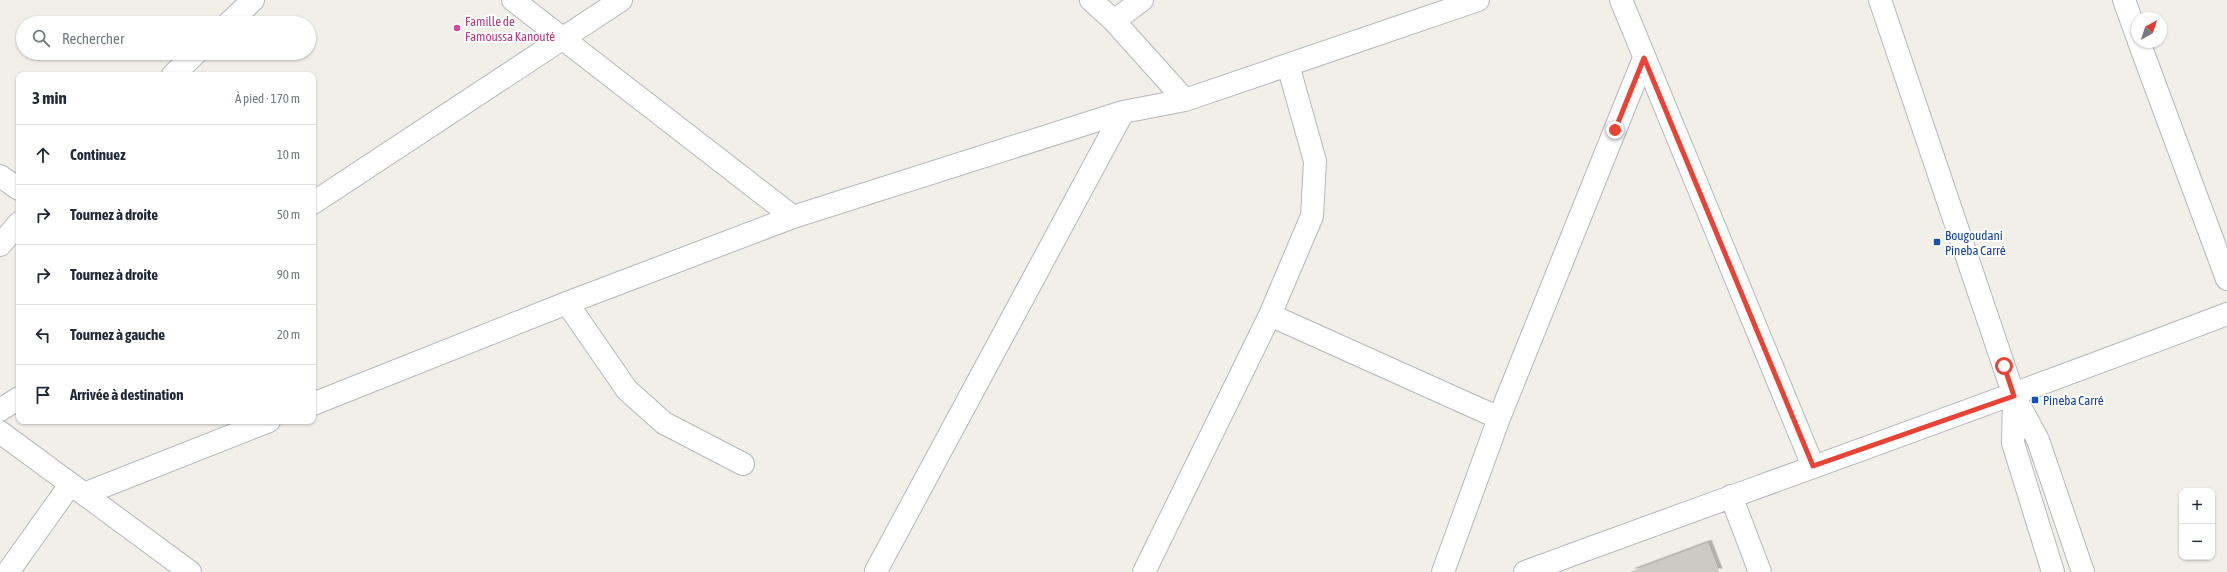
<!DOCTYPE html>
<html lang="fr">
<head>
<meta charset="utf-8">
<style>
	body { margin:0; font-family:"Asap Condensed",sans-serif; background:#f2f2f3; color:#1f2937 }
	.controls { position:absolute; right:12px; bottom:12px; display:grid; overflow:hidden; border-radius:8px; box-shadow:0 1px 3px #0004 }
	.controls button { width:36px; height:36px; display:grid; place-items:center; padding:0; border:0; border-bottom:1px solid #e0e1e3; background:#fff; color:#1f2937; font:20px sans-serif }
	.compass { position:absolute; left:2131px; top:12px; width:36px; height:36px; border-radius:50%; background:#fff; box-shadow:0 1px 3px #0004; rotate:39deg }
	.stop { position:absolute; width:12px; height:12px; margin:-9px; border:3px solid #ea4335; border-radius:50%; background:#fff }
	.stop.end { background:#ea4335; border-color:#fff; box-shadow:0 1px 4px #0008 }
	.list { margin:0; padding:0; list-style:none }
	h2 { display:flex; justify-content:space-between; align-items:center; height:52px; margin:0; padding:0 16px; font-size:17px }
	h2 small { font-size:13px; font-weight:400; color:#747a83 }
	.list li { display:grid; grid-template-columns:26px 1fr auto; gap:12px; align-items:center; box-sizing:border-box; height:60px; padding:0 16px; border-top:1px solid #e0e1e3 }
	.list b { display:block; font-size:15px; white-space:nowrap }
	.list em { font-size:13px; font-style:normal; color:#747a83 }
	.icon { flex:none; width:22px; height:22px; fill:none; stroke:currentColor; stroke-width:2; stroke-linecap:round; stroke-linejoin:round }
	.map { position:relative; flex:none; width:2227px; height:572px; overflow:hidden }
	.search { position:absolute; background:#fff; box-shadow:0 1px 3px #0004; left:16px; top:16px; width:300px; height:44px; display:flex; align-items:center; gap:10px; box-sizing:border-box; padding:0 14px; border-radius:22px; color:#747a83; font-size:15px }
	.panel { position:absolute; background:#fff; box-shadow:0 1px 3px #0004; left:16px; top:72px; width:300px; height:352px; border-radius:8px }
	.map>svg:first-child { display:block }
	.building { fill:#cccac5; filter:url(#shadow) }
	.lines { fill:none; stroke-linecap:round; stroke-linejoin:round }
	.minor-casing { stroke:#b5b8bc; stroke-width:24 }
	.minor { stroke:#fff; stroke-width:22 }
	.route { stroke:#ea4335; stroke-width:5 }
	.hotel-dot { fill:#d1479c; stroke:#fff; stroke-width:1.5 }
	.transit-dot { fill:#1a4fb4; stroke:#fff; stroke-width:1.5 }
	.labels { text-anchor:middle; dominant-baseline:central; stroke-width:4; stroke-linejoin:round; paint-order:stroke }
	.hotel-label { font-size:13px; fill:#b23c85; stroke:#fff; text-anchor:start }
	.transit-label { font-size:13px; fill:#164399; stroke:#fff; text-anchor:start }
</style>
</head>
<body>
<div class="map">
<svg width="2227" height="572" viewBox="0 0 2227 572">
	<defs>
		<filter id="shadow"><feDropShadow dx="3.5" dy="-3.5" stdDeviation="0" flood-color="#0004"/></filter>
	</defs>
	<rect width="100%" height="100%" fill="#f1efe8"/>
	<path class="building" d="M1708,543L1719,572H1630Z"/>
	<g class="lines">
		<g class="minor-casing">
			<path id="minor" d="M513,0L793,217
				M1091,0L1114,21L1185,100
				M1621,0L1813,466
				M1880,0L2014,396L2038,440L2083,572
				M2124,0L2137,36
				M1114,21L1142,0
				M229,23L253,0
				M2139,42L2227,279
				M173,75L196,53
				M0,176L19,189
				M313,203L621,0
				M0,245L19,223
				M567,303L627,390L664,423L743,464
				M1270,315L1499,418
				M2014,397L2013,443L2053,572
				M313,404L567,303L793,217L1123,112L1185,100L1478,0
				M0,410L19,398
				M0,432L190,572
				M84,494L269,421
				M1731,496L1760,572
				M876,571L1123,112
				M8,572L70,485
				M1144,572L1270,315L1312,216L1315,161L1288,65
				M1443,572L1499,418L1644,58
				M1525,572C1759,486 1994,403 2227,314"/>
		</g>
		<use href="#minor" class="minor"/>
	</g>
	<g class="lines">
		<path class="route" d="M1615,130L1644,58L1813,466L2014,396L2004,366"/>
	</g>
	<circle class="hotel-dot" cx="457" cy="28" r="4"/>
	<g class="transit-dot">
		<rect x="1933" y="238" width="8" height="8" rx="2"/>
		<rect x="2031" y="396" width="8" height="8" rx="2"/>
	</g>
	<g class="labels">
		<g class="hotel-label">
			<text x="465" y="21">Famille de<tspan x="465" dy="15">Famoussa Kanouté</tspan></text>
		</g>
		<g class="transit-label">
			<text x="1945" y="235">Bougoudani<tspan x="1945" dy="15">Pineba Carré</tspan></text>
			<text x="2043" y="400">Pineba Carré</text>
		</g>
	</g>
</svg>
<div class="controls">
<button>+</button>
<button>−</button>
</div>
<svg class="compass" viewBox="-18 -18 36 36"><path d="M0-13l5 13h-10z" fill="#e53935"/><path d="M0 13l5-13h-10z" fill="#747a83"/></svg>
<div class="stop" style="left:2004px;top:366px"></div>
<div class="stop end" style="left:1615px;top:130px"></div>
<div class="search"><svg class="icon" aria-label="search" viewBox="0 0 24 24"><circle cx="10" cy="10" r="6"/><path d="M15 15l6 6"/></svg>Rechercher</div>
<section class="panel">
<h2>3 min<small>À pied · 170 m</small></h2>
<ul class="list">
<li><svg class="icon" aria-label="ahead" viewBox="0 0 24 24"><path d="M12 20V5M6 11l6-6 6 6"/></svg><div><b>Continuez</b></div><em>10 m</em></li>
<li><svg class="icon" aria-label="right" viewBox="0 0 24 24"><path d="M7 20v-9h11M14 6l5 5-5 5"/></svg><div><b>Tournez à droite</b></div><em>50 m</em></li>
<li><svg class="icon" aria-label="right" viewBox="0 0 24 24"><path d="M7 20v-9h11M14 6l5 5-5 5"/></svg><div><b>Tournez à droite</b></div><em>90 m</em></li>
<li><svg class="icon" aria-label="left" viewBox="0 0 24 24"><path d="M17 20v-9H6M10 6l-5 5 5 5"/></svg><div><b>Tournez à gauche</b></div><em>20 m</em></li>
<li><svg class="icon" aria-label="arrive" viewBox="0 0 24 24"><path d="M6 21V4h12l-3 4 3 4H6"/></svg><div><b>Arrivée à destination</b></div></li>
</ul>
</section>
</div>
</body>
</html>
